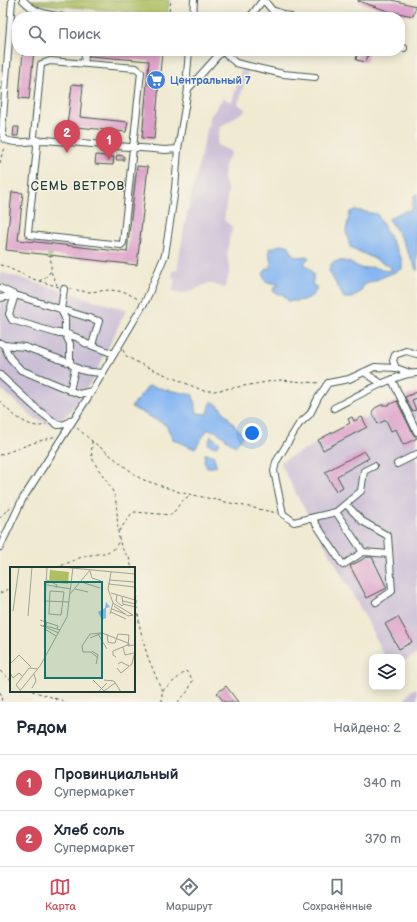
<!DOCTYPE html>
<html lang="ru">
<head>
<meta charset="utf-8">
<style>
	body { margin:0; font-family:"Balsamiq Sans",sans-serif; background:#f6f6f7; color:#1f2937 }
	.controls { position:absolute; right:12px; bottom:12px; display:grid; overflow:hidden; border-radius:8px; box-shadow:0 2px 10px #0003 }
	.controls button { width:36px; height:36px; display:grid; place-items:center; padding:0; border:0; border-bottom:1px solid #e0e1e3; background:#fff; color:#1f2937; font:20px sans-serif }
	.you { position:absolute; left:252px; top:433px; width:14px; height:14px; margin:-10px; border:3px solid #fff; border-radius:50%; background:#1a73e8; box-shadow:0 0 0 6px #1a73e833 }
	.badge { display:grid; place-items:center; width:26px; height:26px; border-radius:50%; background:#d1495b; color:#fff; font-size:13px; font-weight:700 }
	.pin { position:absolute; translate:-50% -33px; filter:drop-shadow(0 1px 2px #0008) }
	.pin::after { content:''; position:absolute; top:21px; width:14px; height:12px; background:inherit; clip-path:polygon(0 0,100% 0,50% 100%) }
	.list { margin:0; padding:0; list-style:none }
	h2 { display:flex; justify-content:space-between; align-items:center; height:52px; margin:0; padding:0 16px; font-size:17px }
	h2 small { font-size:13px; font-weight:400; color:#747a83 }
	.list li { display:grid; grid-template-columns:26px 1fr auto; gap:12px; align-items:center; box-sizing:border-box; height:56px; padding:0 16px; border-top:1px solid #e0e1e3 }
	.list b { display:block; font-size:15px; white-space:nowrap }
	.list p { margin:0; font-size:13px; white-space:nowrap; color:#747a83 }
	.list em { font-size:13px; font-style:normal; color:#747a83 }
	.icon { flex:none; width:22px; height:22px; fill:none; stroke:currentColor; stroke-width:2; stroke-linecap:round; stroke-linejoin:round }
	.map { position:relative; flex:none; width:417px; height:702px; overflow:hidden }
	.search { position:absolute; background:#fff; box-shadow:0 2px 10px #0003; left:12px; right:12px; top:12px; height:44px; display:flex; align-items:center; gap:10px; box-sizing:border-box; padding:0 14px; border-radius:16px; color:#747a83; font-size:15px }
	.sheet { height:164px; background:#fff }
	nav { display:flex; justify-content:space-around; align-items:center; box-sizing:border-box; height:56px; border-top:1px solid #e0e1e3; background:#fff; font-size:11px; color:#747a83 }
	nav a { display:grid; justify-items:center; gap:2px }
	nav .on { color:#d1495b }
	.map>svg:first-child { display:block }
	.industrial { fill:#cbbfd6 }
	.green { fill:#afbf62; stroke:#677e4b }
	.water { fill:#87b7f2; stroke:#537a93 }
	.building { fill:#db9bc8 }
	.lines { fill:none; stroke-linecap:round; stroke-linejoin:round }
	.minor-tunnel { stroke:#c6c7b2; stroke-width:6; stroke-dasharray:6 3; stroke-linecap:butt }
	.minor-casing { stroke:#3e574c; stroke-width:8 }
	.path { stroke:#3e574c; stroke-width:1; stroke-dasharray:3 3; stroke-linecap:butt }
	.minor { stroke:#fff; stroke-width:6 }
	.labels { text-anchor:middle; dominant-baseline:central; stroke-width:3; stroke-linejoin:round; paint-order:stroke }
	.shop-label { font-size:11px; font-weight:bold; fill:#366cbe; stroke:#f7f3e8; text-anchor:start }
	.neighbourhood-label { font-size:12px; letter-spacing:1px; fill:#1f3d34; stroke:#f7f3e8 }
	.inset-road { fill:none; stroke:#9ca593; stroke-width:1 }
	.view { fill:#0f766e; fill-opacity:0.15; stroke:#0f766e; stroke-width:2 }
	.inset-edge { fill:none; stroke:#1f3d34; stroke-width:2 }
</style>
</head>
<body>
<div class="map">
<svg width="417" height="702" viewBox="0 0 417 702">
	<rect width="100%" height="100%" fill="#f7f3e8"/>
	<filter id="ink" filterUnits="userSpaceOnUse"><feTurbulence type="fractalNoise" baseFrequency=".025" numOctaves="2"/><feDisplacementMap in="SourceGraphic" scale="8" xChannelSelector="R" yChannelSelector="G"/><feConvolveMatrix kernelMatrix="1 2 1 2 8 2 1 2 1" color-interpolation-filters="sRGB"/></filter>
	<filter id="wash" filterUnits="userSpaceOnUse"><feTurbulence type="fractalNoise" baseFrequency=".012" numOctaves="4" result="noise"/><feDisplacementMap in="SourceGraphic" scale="16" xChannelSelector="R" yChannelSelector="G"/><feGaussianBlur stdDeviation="0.9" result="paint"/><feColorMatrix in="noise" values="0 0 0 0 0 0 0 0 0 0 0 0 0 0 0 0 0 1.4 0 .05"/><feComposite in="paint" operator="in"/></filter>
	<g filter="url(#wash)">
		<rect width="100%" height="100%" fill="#f0ead2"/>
		<path class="industrial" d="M242,67L249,69L238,104L246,110L220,127L217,145L232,152L225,163L224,178L228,190L224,220L233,228L229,239L227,256L230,271L225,288L208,283L190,292L182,293L173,291L175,278L172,277L173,270H177L185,223L210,117L223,98L232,102Z
			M0,272L126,310L93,379L68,414L55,426L34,418L0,388Z
			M417,392V654L402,663V657H384L369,624L293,488L280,462Z
			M417,688V702H403L411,690Z"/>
		<path class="green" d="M32,0H169L167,16L32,3Z"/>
		<path class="water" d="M417,193V271L401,238L389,219C396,213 404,212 412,209L414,196Z
			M355,210L377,214L402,260V269L364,285L360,292L352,298H344L329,271L331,264C343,257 350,263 363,269C377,263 380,273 391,270V267L350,247L346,231L350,212Z
			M283,244L289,246L293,255L297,257L307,256L309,258L304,263C313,271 315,273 312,285L317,287C314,300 299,302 288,301L283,294H277L273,291L274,287L278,286V284L267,282C261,275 263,270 271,267L269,249Z
			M149,386L193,395L197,413L208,414L211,401L219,406L243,436L235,446L216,431L207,430L195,449L173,439L166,425L131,407Z
			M211,436L220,443L215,447L208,444Z
			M205,454L213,455L217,466L207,468L204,461Z"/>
		<g id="blocks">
			<path class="building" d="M358,0H392L416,6L413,16L388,11L358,1Z
				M23,51H34L29,99L19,98Z
				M87,51L162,52L154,139L142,138L149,61L89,56Z
				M358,51H369L366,62L356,60Z
				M72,84L83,85L80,117L128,122L126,132L67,126Z
				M14,127H19L18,136H13Z
				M96,155L114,157L113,165L95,164Z
				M117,155L124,156V160H116Z
				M137,166L148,167L137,265L6,250L12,192L23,193L18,240L127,252Z
				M417,392V398L412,400L416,410L412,411L405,397Z
				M397,401L413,434L417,438L403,445L396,429L391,431L386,420L378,424L372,412L375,408L381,405H388Z
				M352,417L354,421L362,417L367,427L323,450L318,440L350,423L348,419Z
				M364,451L369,458L337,476L343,487L336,491L325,472Z
				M367,557H372L387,588L367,598L350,566Z
				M398,617L412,642L399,649L385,624Z
				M226,686L238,702H224L217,693Z"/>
		</g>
	</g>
	<g filter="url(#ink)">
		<use href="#blocks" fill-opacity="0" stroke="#3e574c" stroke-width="1"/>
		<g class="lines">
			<path class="minor-tunnel" d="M50,255L51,244"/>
			<g class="minor-casing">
				<path id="minor" d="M12,0L2,132L4,139C16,145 31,141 45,140L165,150L178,149
					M23,0C36,14 46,14 63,17
					M264,0L272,10L291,17
					M193,17L194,0
					M250,17L263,0
					M400,48H404
					M222,51L236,63L283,74L315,77
					M50,61L136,68L141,72L123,243L121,245L30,235L28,233L36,157L37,146L34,136L41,64Z
					M84,63L85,55
					M188,89L222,51
					M0,288L15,295L99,321L92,345
					M64,289L61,310L65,318V333L70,344V363
					M0,298L15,295L9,314L12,320L56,333H65L78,338L85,343L114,354
					M0,343L4,345L25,347L70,363C78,372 91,372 103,373
					M4,345L10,358L21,370L79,394L92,391
					M396,368L393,361L395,355L406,351L417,354
					M364,372L382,384
					M0,375L38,410L58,425L66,424L71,420
					M392,380L417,432
					M70,391L75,368
					M334,408C353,398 397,373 417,373
					M397,464L417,454
					M346,504L362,521L388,536L392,591L376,602
					M336,512L361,491L364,471L374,466
					M312,518L343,565L363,552
					M0,547L22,500L92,391L146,300L165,255L175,189L178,149L188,89L187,74L189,51
					M389,554L363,552L336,512L294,522L283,514L274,471L276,462L299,424L310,414L318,398L328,383L349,379L375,367L396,368L410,373"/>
			</g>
			<path class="path" d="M168,17L171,0
				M0,163L2,154L6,147
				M0,265L4,266L33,279L59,287
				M51,272L57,285
				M39,281C53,274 52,269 50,255
				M70,289L88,292L110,290L125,292L138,299
				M123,350L126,356L140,364L204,391H214L279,380L320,383
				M0,401C7,411 33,433 46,424
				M77,428L92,441L141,479L179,492L277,513
				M92,441C92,446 91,452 92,457C95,468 112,484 115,498C120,515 113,545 129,557L130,562L132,568
				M0,455L36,442L56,436
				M0,518L5,512L12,506
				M119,531L132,513L135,512L171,515L174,512L181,502L190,495
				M56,568L84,556L104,553L113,550L120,540
				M134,572L137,589V606L140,628L147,655L162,691
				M0,593L11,588
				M0,671L11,680
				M32,691L67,702
				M0,692L2,697L1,702
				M54,698L58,702
				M162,702V691L186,671L193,680L188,691L178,702"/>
			<use href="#minor" class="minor"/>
		</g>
	</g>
	<defs>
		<g id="supermarket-disc" transform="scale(1)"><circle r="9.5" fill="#3f7fe0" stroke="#f7f3e8"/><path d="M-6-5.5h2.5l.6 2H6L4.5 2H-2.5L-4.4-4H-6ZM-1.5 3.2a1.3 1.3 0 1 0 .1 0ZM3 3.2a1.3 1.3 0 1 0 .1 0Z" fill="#fff"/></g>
	</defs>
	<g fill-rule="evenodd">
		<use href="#supermarket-disc" x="156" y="80"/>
	</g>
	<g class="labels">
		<g class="shop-label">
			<text x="170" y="80">Центральный 7</text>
		</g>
		<g class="neighbourhood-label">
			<text x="78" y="186">СЕМЬ ВЕТРОВ</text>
		</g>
	</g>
	<g transform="translate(10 567)">
		<rect width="125" height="125" fill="#f0ead2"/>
		<path d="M40,3L59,5L58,17L39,15Z" fill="#afbf62"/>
		<path d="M96,35L100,40L96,41V51L92,53L88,45L95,41Z" fill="#87b7f2"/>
		<path class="inset-road" d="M37,0L35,34L59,35M51,0L125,7M80,4L82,11L91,14M101,5L99,17L125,20M37,13L47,18L46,21M99,13L125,15M71,15L90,21M99,16L98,22L103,36L100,47M37,18L61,22M65,22L78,25M40,24L54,25L51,48L39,47ZM101,26L125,33M60,27L80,3M107,28L106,34L112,39L114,37M112,30L113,37L125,40M113,34L125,37M103,36L123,48M104,39L118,49L123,48M102,42L115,47M3,44L9,0M101,45L116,52M18,49L22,0M30,53L48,59L47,62M30,58L49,66M32,60L37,55L36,59L50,63M35,62L46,69M88,67L97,82M97,67L98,75L102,76H105L108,67L119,68L118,79L124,78M80,71L92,66L118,76M113,80L115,88L124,86M82,84L88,88L86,97M106,90L103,88V84L120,77M88,91L81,85H73L72,79L80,67L91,66M0,97L9,88L21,100M108,97L111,95L119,99M107,101L111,106L122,97L124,88M0,106L3,111L9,106L13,110M83,113L94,124L105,116M94,113L104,114L111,125M22,121L26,114L24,107M10,123L6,118L19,101L28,102M9,125L30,99L57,50L63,0M88,125L97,116"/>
		<path class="view" d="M35,15H92V111H35Z"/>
		<rect width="125" height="125" class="inset-edge"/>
	</g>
</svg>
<div class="controls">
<button><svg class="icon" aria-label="layers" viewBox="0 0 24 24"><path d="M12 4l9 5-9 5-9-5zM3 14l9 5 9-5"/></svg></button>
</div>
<div class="you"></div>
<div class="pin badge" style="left:109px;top:160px">1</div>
<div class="pin badge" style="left:67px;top:153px">2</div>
<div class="search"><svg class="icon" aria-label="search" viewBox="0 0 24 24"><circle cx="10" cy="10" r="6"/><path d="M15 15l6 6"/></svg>Поиск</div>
</div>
<section class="sheet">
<h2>Рядом<small>Найдено: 2</small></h2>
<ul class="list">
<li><span class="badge">1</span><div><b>Провинциальный</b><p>Супермаркет</p></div><em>340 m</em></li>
<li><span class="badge">2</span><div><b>Хлеб соль</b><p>Супермаркет</p></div><em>370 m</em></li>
</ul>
</section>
<nav>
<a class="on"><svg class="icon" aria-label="map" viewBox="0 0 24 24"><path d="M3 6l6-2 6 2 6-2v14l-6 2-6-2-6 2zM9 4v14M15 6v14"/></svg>Карта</a>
<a><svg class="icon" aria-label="directions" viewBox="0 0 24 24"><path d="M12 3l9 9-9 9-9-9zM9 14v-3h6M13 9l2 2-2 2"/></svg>Маршрут</a>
<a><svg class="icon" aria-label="saved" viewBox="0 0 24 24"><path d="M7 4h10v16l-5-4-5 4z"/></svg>Сохранённые</a>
</nav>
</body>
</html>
